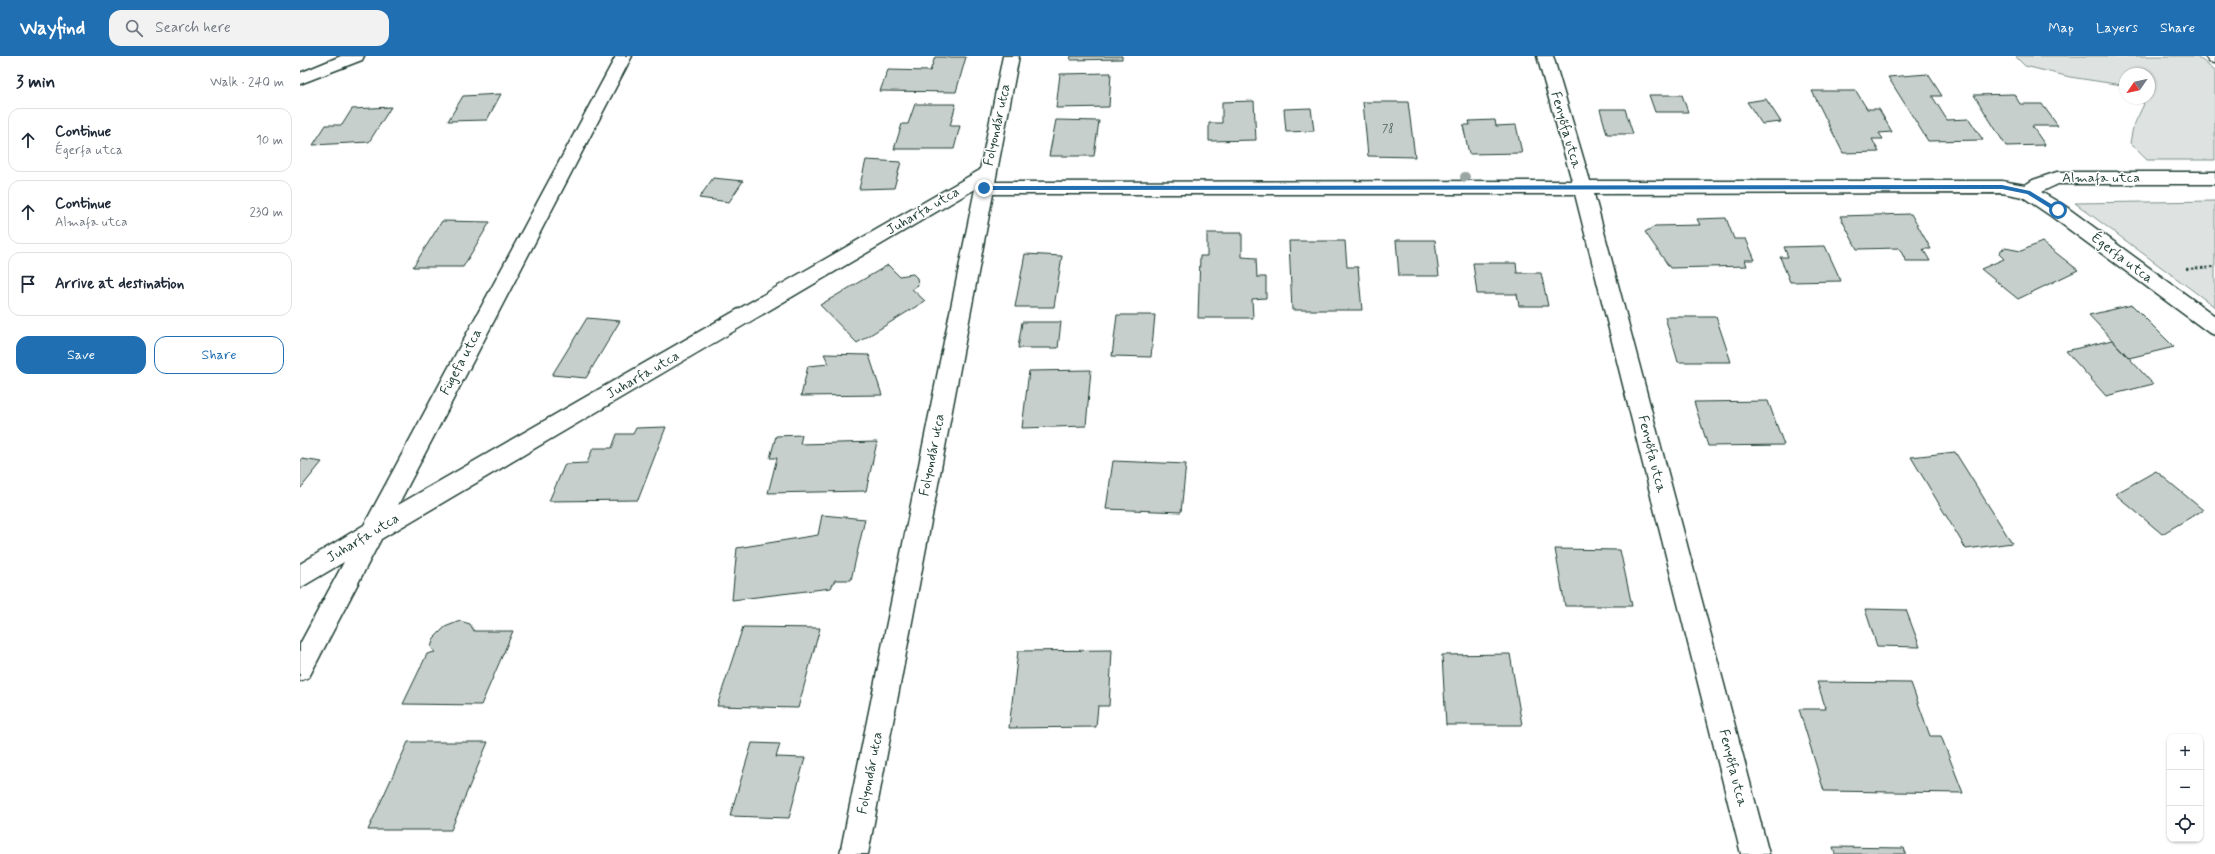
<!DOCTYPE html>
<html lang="en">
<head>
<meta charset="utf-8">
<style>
	body { margin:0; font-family:Mynerve,sans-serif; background:#f2f2f3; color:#1f2937 }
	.controls { position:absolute; right:12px; bottom:12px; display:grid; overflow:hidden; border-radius:8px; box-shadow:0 1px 3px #0004 }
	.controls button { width:36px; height:36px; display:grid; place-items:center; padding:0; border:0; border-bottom:1px solid #e0e1e3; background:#fff; color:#1f2937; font:20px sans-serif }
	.compass { position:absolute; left:1819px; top:12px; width:36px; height:36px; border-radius:50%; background:#fff; box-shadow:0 1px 3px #0004; rotate:236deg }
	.stop { position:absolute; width:12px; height:12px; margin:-9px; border:3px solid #1f6fb2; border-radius:50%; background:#fff }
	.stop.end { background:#1f6fb2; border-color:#fff; box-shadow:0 1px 4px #0008 }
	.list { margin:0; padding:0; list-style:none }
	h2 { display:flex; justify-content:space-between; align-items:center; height:52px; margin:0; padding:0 16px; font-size:17px }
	h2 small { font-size:13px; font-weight:400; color:#747a83 }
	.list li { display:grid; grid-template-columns:26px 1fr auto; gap:12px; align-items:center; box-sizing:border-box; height:64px; margin:0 8px 8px; padding:0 8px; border:1px solid #e0e1e3; border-radius:12px }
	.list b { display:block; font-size:15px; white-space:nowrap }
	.list p { margin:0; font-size:13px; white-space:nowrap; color:#747a83 }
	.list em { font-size:13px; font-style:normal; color:#747a83 }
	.actions { display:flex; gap:8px; padding:12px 16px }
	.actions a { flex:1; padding:9px 0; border:1px solid #1f6fb2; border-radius:12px; text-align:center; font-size:14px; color:#1f6fb2 }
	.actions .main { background:#1f6fb2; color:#fff }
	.icon { flex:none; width:22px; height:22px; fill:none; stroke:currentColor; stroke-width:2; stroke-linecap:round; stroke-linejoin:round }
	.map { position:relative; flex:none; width:1915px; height:798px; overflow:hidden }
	header { display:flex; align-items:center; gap:24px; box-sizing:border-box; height:56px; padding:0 20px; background:#1f6fb2; color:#fff }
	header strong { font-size:19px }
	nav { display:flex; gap:22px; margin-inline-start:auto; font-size:14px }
	.search { width:280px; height:36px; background:#f2f2f3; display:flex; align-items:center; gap:10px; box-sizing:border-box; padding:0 14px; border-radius:12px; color:#747a83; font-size:15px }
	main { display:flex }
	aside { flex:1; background:#fff }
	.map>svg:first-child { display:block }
	.green { fill:#dee3e2; stroke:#7e908b }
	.building { fill:#c7cfcc; stroke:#1f3d34 }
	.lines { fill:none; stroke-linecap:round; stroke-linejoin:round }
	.minor-casing { stroke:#1f3d34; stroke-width:3 }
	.path { stroke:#1f3d34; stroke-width:2; stroke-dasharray:2.5 2.5; stroke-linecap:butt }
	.minor { fill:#fff; fill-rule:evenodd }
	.tree { fill:#99a6a3 }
	.route { fill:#1f6fb2 }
	.labels { text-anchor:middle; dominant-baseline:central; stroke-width:3; stroke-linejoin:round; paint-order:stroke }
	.far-number-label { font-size:10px; fill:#49625a }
	.street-label { font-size:14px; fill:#1f3d34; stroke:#fff }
</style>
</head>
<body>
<header>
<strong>Wayfind</strong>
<div class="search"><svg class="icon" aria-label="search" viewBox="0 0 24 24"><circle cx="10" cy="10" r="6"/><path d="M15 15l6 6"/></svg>Search here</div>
<nav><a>Map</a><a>Layers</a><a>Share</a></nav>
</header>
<main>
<aside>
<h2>3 min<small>Walk · 240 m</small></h2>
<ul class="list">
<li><svg class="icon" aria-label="ahead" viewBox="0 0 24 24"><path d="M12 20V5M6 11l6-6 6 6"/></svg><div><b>Continue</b><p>Égerfa utca</p></div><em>10 m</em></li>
<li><svg class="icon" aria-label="ahead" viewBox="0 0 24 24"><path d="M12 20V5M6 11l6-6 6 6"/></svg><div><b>Continue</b><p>Almafa utca</p></div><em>230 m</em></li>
<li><svg class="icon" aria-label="arrive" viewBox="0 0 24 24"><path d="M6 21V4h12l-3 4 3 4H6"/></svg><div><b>Arrive at destination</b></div></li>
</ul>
<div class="actions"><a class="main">Save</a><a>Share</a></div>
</aside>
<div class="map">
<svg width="1915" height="798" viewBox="0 0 1915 798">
	<rect width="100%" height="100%" fill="#fff"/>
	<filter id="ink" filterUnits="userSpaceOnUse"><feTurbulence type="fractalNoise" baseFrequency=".025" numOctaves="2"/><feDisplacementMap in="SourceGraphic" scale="8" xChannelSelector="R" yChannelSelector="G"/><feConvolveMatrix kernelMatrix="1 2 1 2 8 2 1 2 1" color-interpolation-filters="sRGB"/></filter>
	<g filter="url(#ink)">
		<path class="green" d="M1715,0H1897L1915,15V104H1847L1830,87L1833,71L1844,48L1837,42H1849V18H1825V32L1822,29L1770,21L1725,10Z
			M1915,145V251L1775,147Z"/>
		<path class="building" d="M771,0H822V3L770,4Z
			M635,1H666L656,36L580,35L588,14L630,15Z
			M811,17L809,51L756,52L760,18Z
			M1628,18L1642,40H1632L1647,64L1669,63L1683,84L1628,85L1588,21Z
			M1512,35H1556L1567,53H1579L1592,76L1579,77L1583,83H1572L1579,96L1543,97Z
			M201,38L187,64L148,65L163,40Z
			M1714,38L1720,48H1742L1758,70H1732L1745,89L1706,90L1674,39Z
			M1349,39H1382L1388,56H1355Z
			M1466,43L1481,66L1462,68L1447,46Z
			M954,45L956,84L909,85V67H922V46Z
			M1063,46H1108L1115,101L1068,100Z
			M615,48H656L650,70H660L654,93H594L602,68H608Z
			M91,51L69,86L13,89L26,69H42L52,53Z
			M1011,52L1014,75L986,76L984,53Z
			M1300,53H1325L1333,78H1307Z
			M756,64L799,65L794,100H749Z
			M1195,64L1196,70L1216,69L1222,97L1169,98L1163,69H1170L1169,65Z
			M566,104L601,106L594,132L559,133Z
			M413,122L443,125L429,146L399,142Z
			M1611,158L1631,193H1623L1630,205H1606L1599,192L1557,193L1540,160Z
			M1426,162L1434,183H1446L1455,204H1445L1447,210L1370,212L1345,176L1355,170L1400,169L1397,163Z
			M142,165L190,166L163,211H113Z
			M907,177H942V201L956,202L957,221H966V242L952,243L953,262H898L900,200H907Z
			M1096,184H1135L1139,220H1099Z
			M989,185H1045L1047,211H1058L1062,254H992Z
			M1742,186L1778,214L1718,243L1681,213L1704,203L1699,198L1700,195L1705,192L1721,195Z
			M1525,190L1541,225L1490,226L1480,201H1488L1484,191Z
			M725,198L762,200L754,251H715Z
			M1173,207H1216L1217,217H1241L1248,250H1219L1217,238H1177Z
			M588,209L599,220L613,218L617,222L618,229L612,233L625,245L557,287L520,249Z
			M1832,249L1874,291L1829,302L1789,259Z
			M817,259H855L851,301L812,300Z
			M1365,261H1416L1431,306H1378Z
			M287,262L320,265L286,322L252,319Z
			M722,266H761L758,292H718Z
			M1812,284L1829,302L1853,328L1806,340L1766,295Z
			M524,298L569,299L582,339L501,340L508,310L529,308Z
			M791,314L786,370L722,372L729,315Z
			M1468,345L1484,389L1408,390L1394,346Z
			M366,371L338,444L249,445L265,408L287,407L293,392H312L317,378H333L336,372Z
			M502,379L500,388L577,386L566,435L468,437L477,402H470L476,380Z
			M1655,396L1712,487L1666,493L1611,401Z
			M2,403L22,406L0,433V406Z
			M813,405L886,408L881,456L806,453Z
			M1856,415L1903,454L1862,478L1815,438Z
			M522,459L565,463L551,524H535L531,532L432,544L437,492L518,479Z
			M1255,493L1320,494L1332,550H1265Z
			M1565,553L1606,554L1620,591L1577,590Z
			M160,565L170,568L174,575H213L181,649L103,648L127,598L135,596L131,591L134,582L145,571Z
			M443,571L520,572L498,652L417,650Z
			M812,594L809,650H798L796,671L709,672L718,595Z
			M1210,598L1222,669H1146L1142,599Z
			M1517,626L1611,627L1630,680H1641L1663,737L1524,735L1499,653H1526Z
			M108,686H188L151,774H68Z
			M452,687L480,688L476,701L505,702L489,762L430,760Z
			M1533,791L1604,792L1606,798H1535Z"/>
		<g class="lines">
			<g class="minor-casing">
				<path id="minor" d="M41,0H64L62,4L0,28V17Z
					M316,0H332L98,449L680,114L703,0H719L695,126L1272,125L1237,0H1253L1290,125H1702L1725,129L1733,124L1757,116H1915V128H1758L1741,136L1765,150L1915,260V279L1908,276L1751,160L1723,141L1702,137L1294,138L1469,798H1441L1275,138H693L568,798H540L675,133L81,483L9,621L0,625V588L44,506L0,532V508L64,469Z
					M1905,0H1915V7L1909,6Z"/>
			</g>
			<path class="path" d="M1886,213L1915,211"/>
			<use href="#minor" class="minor"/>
		</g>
		<circle class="tree" cx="1165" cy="121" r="5"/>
	</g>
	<path class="route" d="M1702,129L1730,135L1761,154L1756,156L1727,138L1702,133L684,134L681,132L684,130Z"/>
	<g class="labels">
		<g class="far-number-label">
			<text x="1088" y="73">78</text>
		</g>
		<g class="street-label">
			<text transform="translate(697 69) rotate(-78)">Folyondár utca</text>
			<text transform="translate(1266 74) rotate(74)">Fenyőfa utca</text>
			<text x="1801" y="122">Almafa utca</text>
			<text transform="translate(623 155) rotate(-30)">Juharfa utca</text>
			<text transform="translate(1822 202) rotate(37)">Égerfa utca</text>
			<text transform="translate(161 306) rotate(-62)">Fügefa utca</text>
			<text transform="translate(343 319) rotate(-30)">Juharfa utca</text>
			<text transform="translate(1352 398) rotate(76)">Fenyőfa utca</text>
			<text transform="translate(632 399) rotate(-79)">Folyondár utca</text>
			<text transform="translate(63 482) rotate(-31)">Juharfa utca</text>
			<text transform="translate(1433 712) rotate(76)">Fenyőfa utca</text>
			<text transform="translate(570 717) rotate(-79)">Folyondár utca</text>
		</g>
	</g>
</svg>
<div class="controls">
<button>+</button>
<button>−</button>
<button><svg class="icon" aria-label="locate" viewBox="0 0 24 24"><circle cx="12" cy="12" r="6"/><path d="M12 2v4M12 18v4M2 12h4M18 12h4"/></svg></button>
</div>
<svg class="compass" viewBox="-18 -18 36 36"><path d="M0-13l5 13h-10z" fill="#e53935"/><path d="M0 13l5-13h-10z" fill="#747a83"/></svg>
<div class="stop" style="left:1758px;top:154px"></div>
<div class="stop end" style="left:684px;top:132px"></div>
</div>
</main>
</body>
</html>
